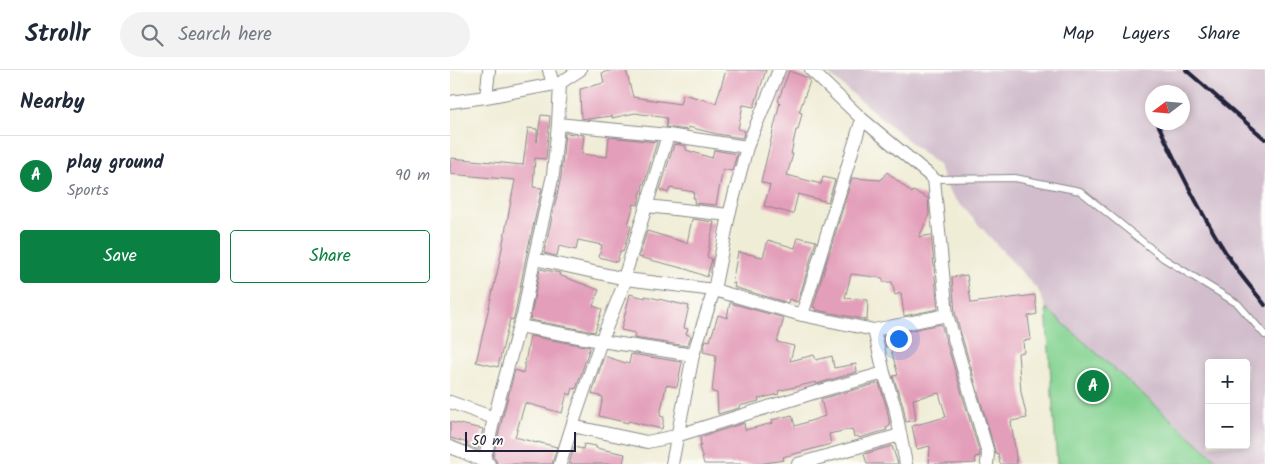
<!DOCTYPE html>
<html lang="en">
<head>
<meta charset="utf-8">
<style>
	body { margin:0; font-family:Kalam,sans-serif; background:#f2f2f3; color:#1f2937 }
	.controls { position:absolute; right:15px; bottom:15px; display:grid; overflow:hidden; border-radius:5px; box-shadow:0 2px 8px #0003 }
	.controls button { width:45px; height:45px; display:grid; place-items:center; padding:0; border:0; border-bottom:1px solid #e0e1e3; background:#fff; color:#1f2937; font:25px sans-serif }
	.compass { position:absolute; left:695px; top:15px; width:45px; height:45px; border-radius:50%; background:#fff; box-shadow:0 2px 8px #0003; rotate:254deg }
	.scale { position:absolute; left:15px; bottom:12px; width:111px; box-sizing:border-box; padding-left:5px; border:2px solid #22223b; border-top:0; font-size:14px; line-height:18px; white-space:nowrap; color:#22223b; -webkit-text-stroke:4px #fdfcf7; paint-order:stroke }
	.you { position:absolute; left:448px; top:268px; width:18px; height:18px; margin:-12px; border:4px solid #fff; border-radius:50%; background:#1a73e8; box-shadow:0 0 0 8px #1a73e833 }
	.badge { display:grid; place-items:center; width:32px; height:32px; border-radius:50%; background:#0b8043; color:#fff; font-size:16px; font-weight:700 }
	.pin { position:absolute; translate:-50% -50%; border:2px solid #fff; box-shadow:0 1px 5px #0006 }
	.list { margin:0; padding:0; list-style:none }
	h2 { display:flex; justify-content:space-between; align-items:center; height:65px; margin:0; padding:0 20px; font-size:21px }
	h2 small { font-size:16px; font-weight:400; color:#747a83 }
	.list li { display:grid; grid-template-columns:32px 1fr auto; gap:15px; align-items:center; box-sizing:border-box; height:80px; padding:0 20px; border-top:1px solid #e0e1e3 }
	.list b { display:block; font-size:19px; white-space:nowrap }
	.list p { margin:0; font-size:16px; white-space:nowrap; color:#747a83 }
	.list em { font-size:16px; font-style:normal; color:#747a83 }
	.actions { display:flex; gap:10px; padding:15px 20px }
	.actions a { flex:1; padding:11px 0; border:1px solid #0b8043; border-radius:5px; text-align:center; font-size:18px; color:#0b8043 }
	.actions .main { background:#0b8043; color:#fff }
	.icon { flex:none; width:28px; height:28px; fill:none; stroke:currentColor; stroke-width:2; stroke-linecap:round; stroke-linejoin:round }
	.map { position:relative; flex:none; width:815px; height:394px; overflow:hidden }
	header { display:flex; align-items:center; gap:30px; box-sizing:border-box; height:70px; padding:0 25px; background:#fff; border-bottom:1px solid #e0e1e3 }
	header strong { font-size:24px }
	nav { display:flex; gap:28px; margin-inline-start:auto; font-size:18px }
	.search { width:350px; height:45px; background:#f2f2f3; display:flex; align-items:center; gap:12px; box-sizing:border-box; padding:0 18px; border-radius:28px; color:#747a83; font-size:19px }
	main { display:flex }
	aside { flex:1; background:#fff }
	.map>svg:first-child { display:block }
	.industrial { fill:#d1bdcc; fill-rule:evenodd }
	.green { fill:#85d392; stroke:#547a66 }
	.building { fill:#e39eb9 }
	.lines { fill:none; stroke-linecap:round; stroke-linejoin:round }
	.lane-casing { stroke:#898889; stroke-width:8 }
	.street-casing { stroke:#898889; stroke-width:14 }
	.lane { stroke:#fff; stroke-width:6 }
	.street { stroke:#fff; stroke-width:12 }
	.rail { stroke:#22223b; stroke-width:4 }
</style>
</head>
<body>
<header>
<strong>Strollr</strong>
<div class="search"><svg class="icon" aria-label="search" viewBox="0 0 24 24"><circle cx="10" cy="10" r="6"/><path d="M15 15l6 6"/></svg>Search here</div>
<nav><a>Map</a><a>Layers</a><a>Share</a></nav>
</header>
<main>
<aside>
<h2>Nearby<small></small></h2>
<ul class="list">
<li><span class="badge">A</span><div><b>play ground</b><p>Sports</p></div><em>90 m</em></li>
</ul>
<div class="actions"><a class="main">Save</a><a>Share</a></div>
</aside>
<div class="map">
<svg width="815" height="394" viewBox="0 0 815 394">
	<rect width="100%" height="100%" fill="#fdfcf7"/>
	<filter id="ink" filterUnits="userSpaceOnUse"><feTurbulence type="fractalNoise" baseFrequency=".02" numOctaves="2"/><feDisplacementMap in="SourceGraphic" scale="10" xChannelSelector="R" yChannelSelector="G"/><feConvolveMatrix kernelMatrix="1 2 1 2 8 2 1 2 1" color-interpolation-filters="sRGB"/></filter>
	<filter id="wash" filterUnits="userSpaceOnUse"><feTurbulence type="fractalNoise" baseFrequency=".0096" numOctaves="4" result="noise"/><feDisplacementMap in="SourceGraphic" scale="20" xChannelSelector="R" yChannelSelector="G"/><feGaussianBlur stdDeviation="1.12" result="paint"/><feColorMatrix in="noise" values="0 0 0 0 0 0 0 0 0 0 0 0 0 0 0 0 0 1.4 0 .05"/><feComposite in="paint" operator="in"/></filter>
	<g filter="url(#wash)">
		<rect width="100%" height="100%" fill="#f0edd7"/>
		<path class="industrial" d="M374,0H815V394H771L596,238L588,220L499,122L489,96ZM702,22H732V52H702ZM759,293H796V375H759Z"/>
		<path class="green" d="M596,238L771,394H607Z"/>
		<g id="blocks">
			<path class="building" d="M163,0H176L183,27L230,34L233,24L266,33L276,0H316L304,37L293,35L288,59L295,61L292,68L267,64L238,57V60L216,57L217,48L185,43L162,48V46L138,49L131,48L130,19L154,13L152,3Z
				M339,1L358,8L360,11L349,42L352,43L348,60H346L341,84H343L337,105L371,114L373,107L385,110L378,132L348,124L343,144L314,136L320,115L311,112L330,32L328,31Z
				M91,45L100,46L96,89L85,88L83,117L92,118L76,187L65,244L63,250L60,249L48,297L26,292L48,199L65,110L0,104L1,88L73,95L78,58L87,59V72Z
				M115,63L134,65L132,84L157,87L159,67L207,72L194,114H193L192,121L191,122L188,135L184,134L178,155L181,156L173,182L170,181L167,192L149,187L152,175L128,170L126,180L109,176L107,186L94,183L111,107Z
				M224,74L236,76V80L262,88L264,80L287,84L282,101L273,99L266,135L244,133L245,128H243L244,122L220,118L218,123L210,120Z
				M437,102L462,123L463,121L478,128L479,145L469,167L481,165L488,239L454,246L451,223L445,225L442,212H433V208L401,204L395,228L418,230L417,250L366,240V238L363,237L402,108L431,110Z
				M242,149L264,152L257,187L262,189L257,207L236,199L189,187L197,161L237,173Z
				M348,167L366,171L348,232L339,229L338,233L284,217L285,213H282L288,182L313,187L318,170L345,178Z
				M90,199L110,203L109,205L149,220L143,236L152,239L145,262L80,250Z
				M517,205L521,233L585,225L587,244L578,246L581,270L573,271L574,282L568,283L571,322L577,348L561,351L567,394H550L548,383L546,384L505,243L502,207Z
				M180,224L195,228V226L239,236L234,258L238,259L236,264L241,266L237,276L184,268L185,263L171,260Z
				M280,233L334,248L327,272L344,276L340,291L364,285L366,290L382,286L384,298L406,294L407,302L366,314V312L328,321L329,324L308,329L309,331L289,336V338L268,344L267,323L262,322L266,285L253,282L256,270L260,271L268,245L277,248Z
				M491,254L530,384V386L525,387L526,393L509,394H479L480,376L467,379L462,356L496,347L489,323L463,329L466,350L456,352L453,335L443,306L448,305L440,276L436,277L434,266Z
				M80,266L140,277L126,319L123,318L121,325L117,323L112,343L75,333L65,367L87,373V372L107,377L102,394H47L46,390L43,387L52,350L65,300L73,303Z
				M181,284L232,292L227,317L216,315L210,346L214,347L212,359L178,351V353L149,346L153,327L142,324L154,286L179,294Z
				M429,313L437,339L440,356L436,358L437,360L409,368L408,366L404,367L402,359L379,364L381,374L333,387L334,390L309,394H254L249,376H251L250,367L294,353L295,360L323,353L322,350L342,345L345,356L375,346L371,329Z
				M0,352L33,359L28,380L17,375L18,373L0,368Z
				M134,374L146,376V378L175,384L173,394H119L124,377L133,379Z
				M442,376L448,394H417L414,384Z"/>
		</g>
	</g>
	<g filter="url(#ink)">
		<use href="#blocks" fill-opacity="0" stroke="#898889" stroke-width="1"/>
		<g class="lines">
			<g class="lane-casing">
				<path id="lane" d="M484,109L565,108L630,121L713,188L788,234L815,265"/>
			</g>
			<g class="street-casing">
				<path id="street" d="M99,0L103,14
					M361,0L412,49L484,109L497,245L538,383L537,394
					M36,27L39,0
					M0,32L36,27L110,13L130,0
					M108,54L218,65L175,205L176,209L151,271L122,356L110,394
					M218,65L297,77
					M197,136L279,145
					M84,189L176,209L264,220L352,245L424,260L434,303L445,337L456,394
					M352,245L412,49
					M69,256L151,271L243,285
					M424,260L497,245
					M0,332L44,348
					M122,356L197,372L226,366L363,323L434,303
					M0,377L13,382L39,394
					M34,392L44,348L69,256L73,246L84,189L103,105L108,54L110,13
					M222,394L243,285L264,220L279,145L297,77L329,0
					M348,394L450,365"/>
			</g>
			<use href="#lane" class="lane"/>
			<use href="#street" class="street"/>
			<path class="rail" d="M736,0L815,69
				M707,52C730,102 755,153 786,198C795,211 806,223 815,235"/>
		</g>
	</g>
</svg>
<div class="controls">
<button>+</button>
<button>−</button>
</div>
<svg class="compass" viewBox="-18 -18 36 36"><path d="M0-13l5 13h-10z" fill="#e53935"/><path d="M0 13l5-13h-10z" fill="#747a83"/></svg>
<div class="scale">50 m</div>
<div class="you"></div>
<div class="pin badge" style="left:643px;top:316px">A</div>
</div>
</main>
</body>
</html>
